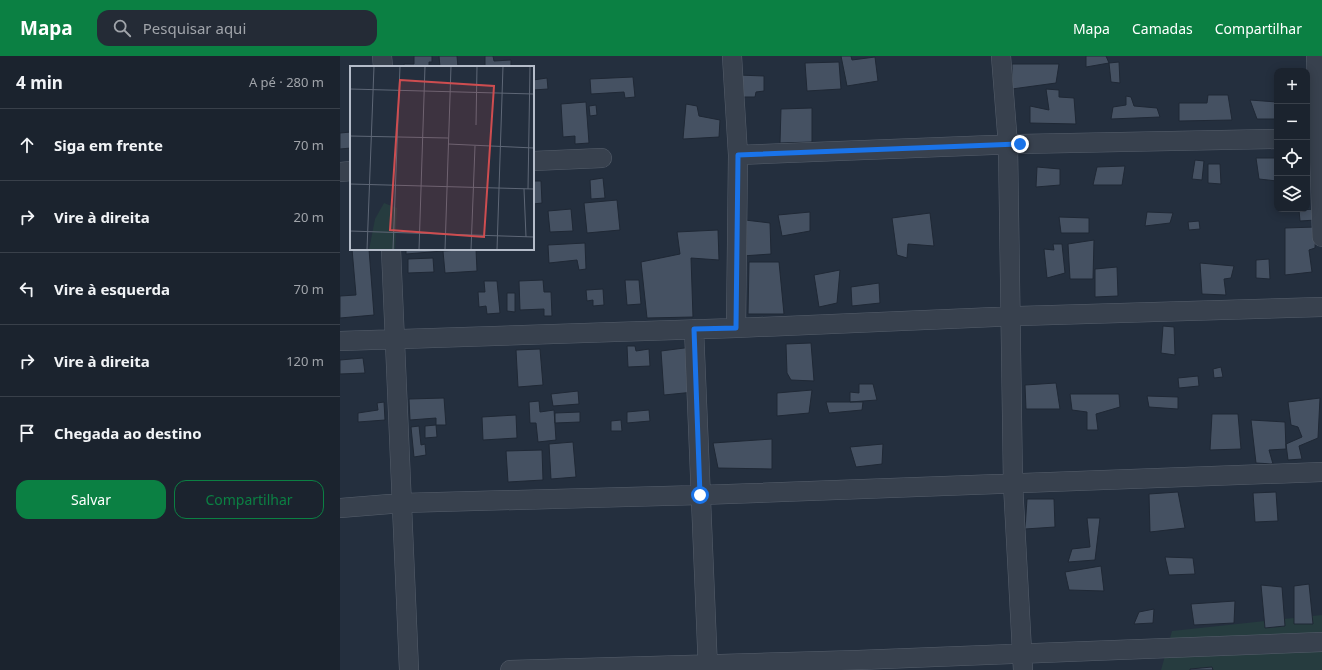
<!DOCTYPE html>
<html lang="pt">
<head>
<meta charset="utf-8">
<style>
	body { margin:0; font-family:"Noto Sans",sans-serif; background:#242b36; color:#f1f3f6 }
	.controls { position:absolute; right:12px; top:12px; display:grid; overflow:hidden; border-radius:8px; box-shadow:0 2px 10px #0003 }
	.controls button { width:36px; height:36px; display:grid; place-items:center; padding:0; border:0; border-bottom:1px solid #39404a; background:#1b232e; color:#f1f3f6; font:20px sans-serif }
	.stop { position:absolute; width:12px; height:12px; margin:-9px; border:3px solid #1a73e8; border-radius:50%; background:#fff }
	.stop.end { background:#1a73e8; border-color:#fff; box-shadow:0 1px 4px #0008 }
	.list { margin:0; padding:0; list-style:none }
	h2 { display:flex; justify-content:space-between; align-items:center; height:52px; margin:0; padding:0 16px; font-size:17px }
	h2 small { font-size:13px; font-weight:400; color:#a0a4aa }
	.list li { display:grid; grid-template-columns:26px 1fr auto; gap:12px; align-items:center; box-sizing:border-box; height:72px; padding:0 16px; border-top:1px solid #39404a }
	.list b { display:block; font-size:15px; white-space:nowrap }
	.list em { font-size:13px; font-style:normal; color:#a0a4aa }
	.actions { display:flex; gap:8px; padding:12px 16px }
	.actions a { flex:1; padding:9px 0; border:1px solid #0b8043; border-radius:12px; text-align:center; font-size:14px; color:#0b8043 }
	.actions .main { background:#0b8043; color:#fff }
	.icon { flex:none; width:22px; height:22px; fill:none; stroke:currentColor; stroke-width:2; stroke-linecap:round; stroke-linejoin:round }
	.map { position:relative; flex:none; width:982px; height:614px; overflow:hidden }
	header { display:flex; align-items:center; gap:24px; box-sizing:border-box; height:56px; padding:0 20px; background:#0b8043; color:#fff }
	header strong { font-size:19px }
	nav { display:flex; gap:22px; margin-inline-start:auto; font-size:14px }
	.search { width:280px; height:36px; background:#242b36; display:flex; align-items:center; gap:10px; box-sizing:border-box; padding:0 14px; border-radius:12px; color:#a0a4aa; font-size:15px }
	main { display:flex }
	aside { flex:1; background:#1b232e }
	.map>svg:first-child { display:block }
	.green { fill:#263c3f }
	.building { fill:#455162; stroke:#1f2835 }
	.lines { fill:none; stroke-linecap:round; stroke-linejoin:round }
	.minor-casing { stroke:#565f6c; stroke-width:20 }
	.minor { stroke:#38414e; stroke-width:19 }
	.route { stroke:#1a73e8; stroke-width:5 }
	.inset-road { fill:none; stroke:#5e6776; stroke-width:1 }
	.view { fill:#ce4d50; fill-opacity:0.15; stroke:#ce4d50; stroke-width:2 }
	.inset-edge { fill:none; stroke:#b4bcc9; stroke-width:2 }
</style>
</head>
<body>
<header>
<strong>Mapa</strong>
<div class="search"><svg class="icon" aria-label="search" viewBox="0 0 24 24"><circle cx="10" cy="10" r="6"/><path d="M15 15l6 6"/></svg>Pesquisar aqui</div>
<nav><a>Mapa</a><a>Camadas</a><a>Compartilhar</a></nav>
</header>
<main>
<aside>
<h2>4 min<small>A pé · 280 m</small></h2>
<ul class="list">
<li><svg class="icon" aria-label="ahead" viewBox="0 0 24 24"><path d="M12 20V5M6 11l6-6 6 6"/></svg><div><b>Siga em frente</b></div><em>70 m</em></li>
<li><svg class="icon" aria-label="right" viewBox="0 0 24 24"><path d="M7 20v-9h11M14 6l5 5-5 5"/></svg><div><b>Vire à direita</b></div><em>20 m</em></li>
<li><svg class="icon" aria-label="left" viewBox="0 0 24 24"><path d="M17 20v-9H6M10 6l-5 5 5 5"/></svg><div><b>Vire à esquerda</b></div><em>70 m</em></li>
<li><svg class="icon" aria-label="right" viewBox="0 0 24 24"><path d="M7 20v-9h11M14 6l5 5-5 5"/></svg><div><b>Vire à direita</b></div><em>120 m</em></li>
<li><svg class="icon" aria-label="arrive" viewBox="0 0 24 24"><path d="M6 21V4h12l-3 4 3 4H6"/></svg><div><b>Chegada ao destino</b></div></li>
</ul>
<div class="actions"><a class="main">Salvar</a><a>Compartilhar</a></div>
</aside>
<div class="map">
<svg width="982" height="614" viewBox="0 0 982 614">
	<rect width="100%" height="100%" fill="#242f3e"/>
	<path class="green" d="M982,559V614H821L832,575Z"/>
	<path class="building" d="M74,0H92V6H89V10H95V11H64V8H74Z
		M99,0H117L118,11H100Z
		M145,0H153L154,5L171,4V11H145Z
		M501,0H511L512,4L535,1L538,25L507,30Z
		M746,0H766L769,7L746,11Z
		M499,6L501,33L467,35L465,7Z
		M779,6L780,27L771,26L769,7Z
		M672,8H719L716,27L672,33Z
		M398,19L424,20V35L416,36L415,41H395Z
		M293,21L295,41L285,42L284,36L251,38L250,23Z
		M207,22L208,33L193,34V24Z
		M706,33L719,34V41L734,42L736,68L690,67V50L709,54Z
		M868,39H888L892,64L839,65V47H867Z
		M786,40L791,41L794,50L817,52L820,61L771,63L773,51L786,49Z
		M910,44L937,46V63H917Z
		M246,46L249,87L235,88V80L223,81L221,48Z
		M346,48L357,50L359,60L380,64L379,81L343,83Z
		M256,49L257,59L250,60L249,50Z
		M472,52V86L440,87L441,53Z
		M11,76V92L0,93V77Z
		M916,102H936L937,125L919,123Z
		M855,104L864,105L862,124L852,123Z
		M868,108H880L881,128L868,127Z
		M785,110L782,129H753L757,111Z
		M697,111L720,113V129L696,131Z
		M263,122L265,142L251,143L250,124Z
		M193,125H201L202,147L193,148Z
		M277,144L280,174L247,177L244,147Z
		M231,153L233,175L210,176L208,155Z
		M976,153V164L960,165L959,154Z
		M470,156V175L442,180L438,159Z
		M807,156L833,157L830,167L805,170Z
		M590,157L594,190L568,188L567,202L557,199L552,162Z
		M719,161L749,162V177H721Z
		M405,164L430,167L431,198L402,200Z
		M859,165L860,173L849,174L848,166Z
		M976,171L975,192L969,194L972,216L945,219V172Z
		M378,174L379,204L351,202L353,261L307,262L301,206L340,198L337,176Z
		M754,184L753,223H730L728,188Z
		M245,187L246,213L239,214L237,204L209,207L208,189Z
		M713,188H722L725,217L707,222L704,193L714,194Z
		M12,193H29L34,259L0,262V240L16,239Z
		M66,193H103V195L66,198Z
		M136,193L137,215L105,217L103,195Z
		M93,202L94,216L68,217V203Z
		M929,203L930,223L916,222V204Z
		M409,206H439L444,258H408Z
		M860,207L894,210L891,222L884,223L886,239L862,238Z
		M777,211L778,240L755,241V213Z
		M500,214L497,247L479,251L474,219Z
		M203,224L204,236H211L212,260H204V253L180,254L179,225Z
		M285,224H299L301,248L287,249Z
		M144,225H157L160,257L147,258L146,250L139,251L138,236H145Z
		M539,227L540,247L512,250L511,231Z
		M263,233L264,249L253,250V244L247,245L246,234Z
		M167,237H175V256L167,255Z
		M823,270L834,271L835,299L821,297Z
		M471,287L474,325L451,324L447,317L446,288Z
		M287,290H295L296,295L309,293L310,310L288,311Z
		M352,291L354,336L324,339L321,295Z
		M200,293L203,329L178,331L176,294Z
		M23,302L25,317L0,318V304Z
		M881,311L883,321L874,322L873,313Z
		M858,320L859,330L839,332L838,322Z
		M716,327L720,353H686L685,329Z
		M519,328H533L537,344L510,346V336L519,337Z
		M472,334L469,357L437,360V337Z
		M238,335L239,348L213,350L211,338Z
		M730,338H779L780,351L756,358L758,374H747V356L732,354Z
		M807,340L838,341V353L809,351Z
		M104,342L106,369H96V362L70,364L69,343Z
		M980,342L978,382L959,390L962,403L948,404L946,388L962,381L958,371L951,369L948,346Z
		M199,345L200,356L214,354L216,384L198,386L196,367H190L189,346Z
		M44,346L45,364L18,366V357L38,354L37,347Z
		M486,346H523L522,354L489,357Z
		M309,354L310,365L287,367V356Z
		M240,356V366L215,367V357Z
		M872,358H898L901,393L870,394Z
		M176,359L177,382L143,384L142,361Z
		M281,364L282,375H271V365Z
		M911,364L945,366L946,393L929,394L933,408L916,407Z
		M96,369L97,381L85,382V370Z
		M79,370L81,389L85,388L86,399L74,401L71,371Z
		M432,383V413L378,412L373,387Z
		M233,386L236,421L211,423L209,388Z
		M543,388L542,408L516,411L510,391Z
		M202,394L203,424L168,426L166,395Z
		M838,436L845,472L810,476L809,438Z
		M936,436L938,465L915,466L913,437Z
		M687,443H714L715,471L685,473Z
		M747,462H760L755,504L728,506L732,493L750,491Z
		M825,501L853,502L855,518L829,519Z
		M761,510L764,535L729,534L725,516Z
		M969,528L973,568H954V530Z
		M921,529L942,531L945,570L925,572Z
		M895,545L894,567L854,569L851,548Z
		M814,553L813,567L794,568L799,556Z
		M872,611L873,614H850V613Z"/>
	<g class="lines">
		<g class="minor-casing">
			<path id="minor" d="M42,0L43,11
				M392,0L398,99L396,272
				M661,0L668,89L673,428L683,614
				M976,0L982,181
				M398,99L680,88L937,83
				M193,105L262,102
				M0,116L11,115
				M51,193L69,614
				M354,273L368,614
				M0,285L396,272L679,260L982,251
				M0,452L62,447L360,439L982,416
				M170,614L518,604L982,586"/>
		</g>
		<use href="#minor" class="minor"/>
	</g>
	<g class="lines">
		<path class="route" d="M360,439L354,273L396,272L398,99L680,88"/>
	</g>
	<g transform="translate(10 10)">
		<rect width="184" height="184" fill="#242f3e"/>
		<path d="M34,137L47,142L45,184H19L25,153Z" fill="#263c3f"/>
		<path class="inset-road" d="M0,23L184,28M126,59L127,0M0,70L98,72M98,78L184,82M0,118L184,123M174,123L176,171M178,123L180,0M0,165L184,171M17,184L24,0M43,184L50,0M69,184L75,0M95,184L101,0M121,184L125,80M147,184L153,0"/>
		<path class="view" d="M50,14L144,20L134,171L40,164Z"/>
		<rect width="184" height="184" class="inset-edge"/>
	</g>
</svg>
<div class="controls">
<button>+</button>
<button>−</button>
<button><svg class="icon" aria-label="locate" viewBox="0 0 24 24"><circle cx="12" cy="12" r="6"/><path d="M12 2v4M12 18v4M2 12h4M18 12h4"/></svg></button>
<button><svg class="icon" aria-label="layers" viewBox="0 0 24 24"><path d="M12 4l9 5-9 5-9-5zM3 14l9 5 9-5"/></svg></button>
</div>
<div class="stop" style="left:360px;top:439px"></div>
<div class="stop end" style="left:680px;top:88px"></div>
</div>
</main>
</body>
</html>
